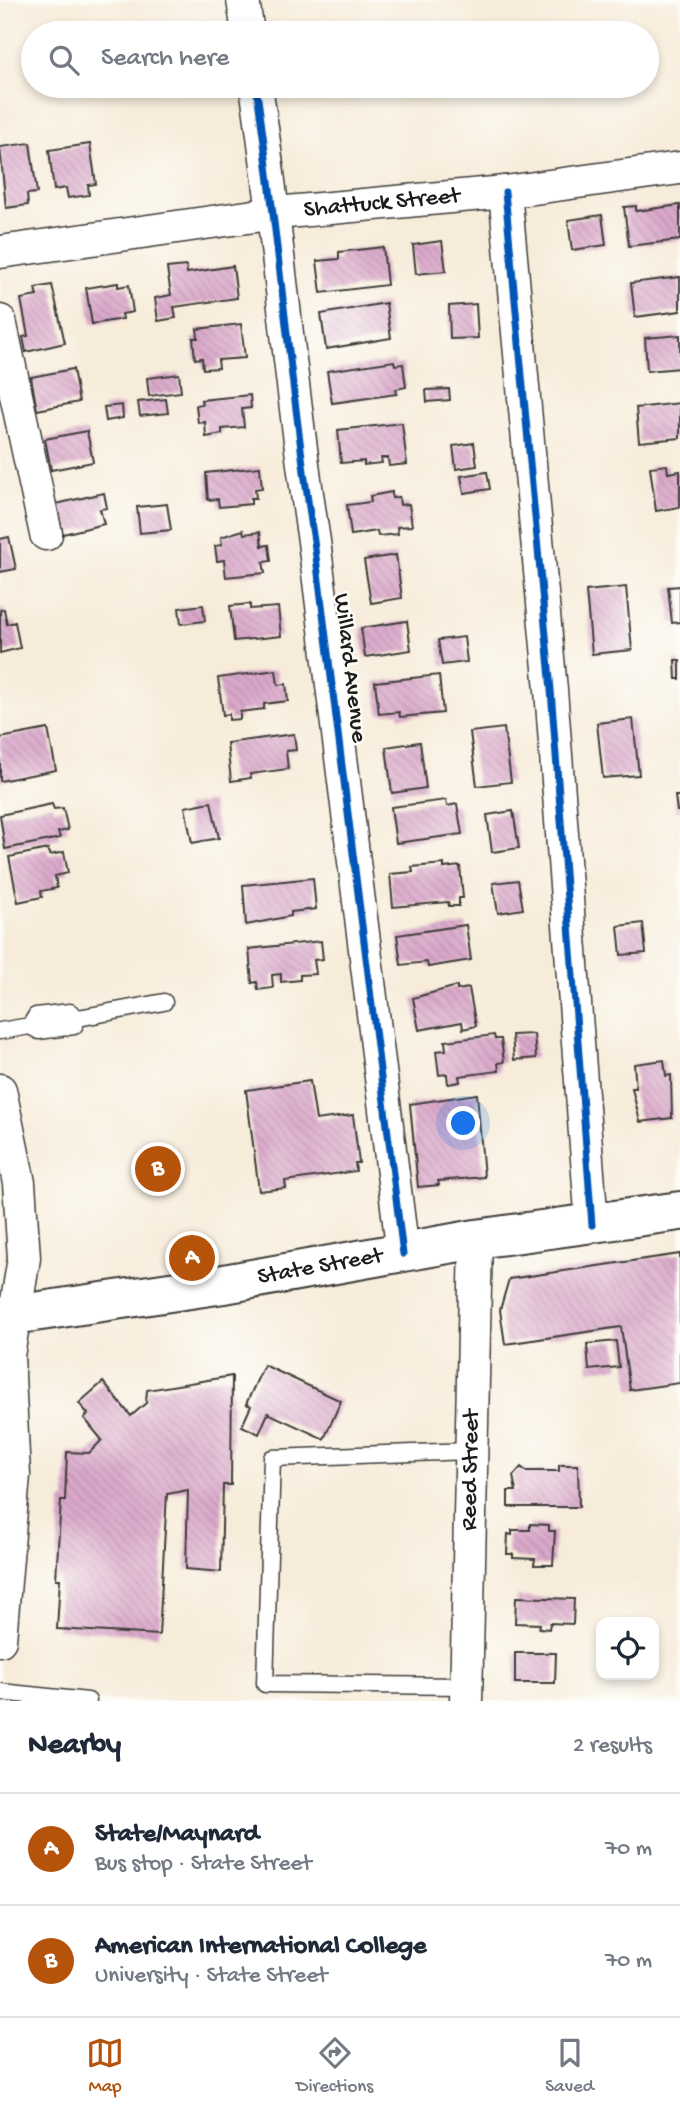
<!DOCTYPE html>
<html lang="en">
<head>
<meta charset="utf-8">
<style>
	body { margin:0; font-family:"Gochi Hand",sans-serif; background:#f2f2f3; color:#1f2937 }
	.controls { position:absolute; right:21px; bottom:21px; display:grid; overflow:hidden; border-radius:14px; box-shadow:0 4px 10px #0003 }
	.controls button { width:63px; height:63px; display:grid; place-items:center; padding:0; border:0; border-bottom:2px solid #e0e1e3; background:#fff; color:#1f2937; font:35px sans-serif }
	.you { position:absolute; left:464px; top:1124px; width:24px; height:24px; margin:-18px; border:5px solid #fff; border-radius:50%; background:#1a73e8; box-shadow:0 0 0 10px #1a73e833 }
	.badge { display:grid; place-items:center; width:46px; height:46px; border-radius:50%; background:#b45309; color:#fff; font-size:23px; font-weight:700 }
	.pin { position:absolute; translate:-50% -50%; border:4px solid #fff; box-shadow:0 2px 7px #0006 }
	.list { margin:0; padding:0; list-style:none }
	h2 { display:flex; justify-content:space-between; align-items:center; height:91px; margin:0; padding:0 28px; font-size:30px }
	h2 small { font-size:23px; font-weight:400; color:#747a83 }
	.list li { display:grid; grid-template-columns:46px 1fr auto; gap:21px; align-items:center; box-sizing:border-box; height:112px; padding:0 28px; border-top:2px solid #e0e1e3 }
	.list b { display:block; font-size:26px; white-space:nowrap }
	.list p { margin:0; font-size:23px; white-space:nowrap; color:#747a83 }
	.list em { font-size:23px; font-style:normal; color:#747a83 }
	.icon { flex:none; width:38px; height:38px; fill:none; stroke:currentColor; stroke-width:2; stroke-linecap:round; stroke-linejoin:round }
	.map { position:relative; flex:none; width:680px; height:1701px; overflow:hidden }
	.search { position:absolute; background:#fff; box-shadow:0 4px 10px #0003; left:21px; right:21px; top:21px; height:77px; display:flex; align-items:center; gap:18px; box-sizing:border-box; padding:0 24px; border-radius:38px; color:#747a83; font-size:26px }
	.sheet { height:315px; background:#fff }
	nav { display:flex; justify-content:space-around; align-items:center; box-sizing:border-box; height:98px; border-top:2px solid #e0e1e3; background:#fff; font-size:19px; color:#747a83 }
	nav a { display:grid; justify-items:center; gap:4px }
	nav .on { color:#b45309 }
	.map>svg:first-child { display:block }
	.building { fill:url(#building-back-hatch) }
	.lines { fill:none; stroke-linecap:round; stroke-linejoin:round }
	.lane-casing { stroke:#3d3b38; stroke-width:19 }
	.street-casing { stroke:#3d3b38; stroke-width:35 }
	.primary-casing { stroke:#3d3b38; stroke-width:42 }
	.lane { stroke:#fff; stroke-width:16 }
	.street { stroke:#fff; stroke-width:32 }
	.primary { stroke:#fff; stroke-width:38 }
	.cycleway-casing { stroke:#fdfcf7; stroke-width:11 }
	.cycleway { stroke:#0057b8; stroke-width:7 }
	.labels { text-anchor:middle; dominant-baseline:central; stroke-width:5; stroke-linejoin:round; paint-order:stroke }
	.street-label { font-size:24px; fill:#1c1c1c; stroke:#fdfcf7 }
</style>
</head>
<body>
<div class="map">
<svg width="680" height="1701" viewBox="0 0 680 1701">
	<defs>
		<pattern id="building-back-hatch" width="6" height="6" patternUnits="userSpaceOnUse" patternTransform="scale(1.75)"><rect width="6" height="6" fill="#daa8ca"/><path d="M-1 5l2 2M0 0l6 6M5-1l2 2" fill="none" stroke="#ba90ad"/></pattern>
	</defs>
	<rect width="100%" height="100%" fill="#fdfcf7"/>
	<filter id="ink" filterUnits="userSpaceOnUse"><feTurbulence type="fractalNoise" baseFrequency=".0143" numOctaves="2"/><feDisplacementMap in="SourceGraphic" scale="14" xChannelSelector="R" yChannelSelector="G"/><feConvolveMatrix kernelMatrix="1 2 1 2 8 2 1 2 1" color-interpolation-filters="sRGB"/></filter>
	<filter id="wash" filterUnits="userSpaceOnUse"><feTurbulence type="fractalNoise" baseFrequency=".00686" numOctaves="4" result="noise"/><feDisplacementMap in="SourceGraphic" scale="28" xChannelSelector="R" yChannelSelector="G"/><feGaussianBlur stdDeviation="1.57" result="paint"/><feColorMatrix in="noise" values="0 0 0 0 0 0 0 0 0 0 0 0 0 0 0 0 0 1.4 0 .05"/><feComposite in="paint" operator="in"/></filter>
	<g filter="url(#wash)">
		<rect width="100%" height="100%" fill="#f7ecda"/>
		<g id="blocks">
			<path class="building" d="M30,143L37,193L27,194L28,205L6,208L0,147Z
				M90,144L96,184L88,185L89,195L68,198L66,188L54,190L49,150Z
				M680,205V240L629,246L624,207L636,206V211Z
				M602,215L606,245L572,250L568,220Z
				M442,241L446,271L416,274L413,245Z
				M383,247L387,285L321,293L317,261L339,259V252Z
				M186,266L187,273L233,266L237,298L174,307L176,318L158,321L155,298L171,295L167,268Z
				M680,277V311L635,317L631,283Z
				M118,283V287L129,285L133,312L122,314L123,319L92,324L86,288Z
				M52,285L65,343L26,352L23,337L28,336L21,299L37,296L35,288Z
				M386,303L391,338L326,349L321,314Z
				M476,304L478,338L450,339L449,306Z
				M241,324L245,358L218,360L219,368L203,369L202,358L195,359L193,338H198L197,329Z
				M680,335V368L647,371L645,338Z
				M394,361L395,365L403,364L406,387L396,389L397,394L332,403L327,371Z
				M73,369L79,402L37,410L31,377Z
				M179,374L181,392L149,396L147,378Z
				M449,389L450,400L427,402L426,390Z
				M250,395L251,408L242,409L244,427L222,429V434L206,437L205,422L198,423L196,405L202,404L201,400Z
				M166,399L168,413L140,416L138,402Z
				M680,403V438L639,442L636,408Z
				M122,405L123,418L106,421L104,407Z
				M402,423L407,464L389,466L388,458H381L382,463L364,465V461L341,463L338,430Z
				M87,431L93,462L51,470L45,439Z
				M474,443L477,466L456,469L453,446Z
				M667,465L668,473L680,471V507L656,511L650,467Z
				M260,467L262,488L255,489L256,498H251V504L219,507L218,499L208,500L206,473Z
				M487,472L490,489L464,493L461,476Z
				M392,492V498L399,497L400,505L409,504L412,526L397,527L398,534L378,536L377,531L351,535L347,505L371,502L370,496Z
				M104,493L107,508L100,509L104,524L63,534L56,504Z
				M167,504L171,530L140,533L137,507Z
				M243,530L244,534L260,532L262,546L269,545L271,561L263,562L265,573L226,577L224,560L217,561L215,546L222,545L221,537Z
				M9,537L16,569L0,572V539Z
				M396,555L402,598L371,603L364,560Z
				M680,586V622L672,623L668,587Z
				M626,587L632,650L592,654L586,591Z
				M250,604V609L278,607L281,636L234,641L230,606Z
				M203,605L205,621L181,624L179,608Z
				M4,609L7,624L15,622L20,648L0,653V610Z
				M407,621L411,650L365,657L361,628Z
				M464,637L467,662L442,665L438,640Z
				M675,660H680V679H676Z
				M276,670L278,685L286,684L288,701L264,704V709L240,712V719L229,720V714L223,715L218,678Z
				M439,675L443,713L400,717L399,712L379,714L375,682Z
				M633,719L639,775L603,778L597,723Z
				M504,728L511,782L477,786L470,732Z
				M48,729L56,770L0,781V738Z
				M294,734L296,750L286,751L288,769L250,774L251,778L231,781L227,743Z
				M420,742L426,788L392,793L386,747Z
				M675,796H680V811H677Z
				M446,800L447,806L457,804L462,834L396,843L391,807Z
				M211,802L219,838L192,843L185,807Z
				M52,804L54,809L63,808L68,830L58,832L60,838L5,849L0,815Z
				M513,811L519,848L492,852L487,815Z
				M48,849L50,855L64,852L68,873L55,876L57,888L41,891L42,897L18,902L9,857Z
				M444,864V868L460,866L463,898H459V906H449L448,902L393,907L390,874L413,872L412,867Z
				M313,878L316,909L291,912V916L246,925L243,885Z
				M518,880L523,909L498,913L493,883Z
				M643,923L646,953L621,955L618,926Z
				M466,925L471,960L428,967L427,962L401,965L397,935Z
				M321,941L323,959L314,960L316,974L300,975V980L281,982V974L272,975L273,988L258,990L257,982L252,983L249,949Z
				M457,986V990L469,988L476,1026L463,1029L462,1022L419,1030L413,998Z
				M534,1034L536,1058L514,1060L512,1035Z
				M494,1035L495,1039H501L504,1062L498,1063L499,1071L459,1076L460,1082L448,1084L447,1074L439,1075L436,1051L446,1050L445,1041Z
				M664,1060L666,1076L671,1075L672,1118L640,1122L632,1088H636L634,1064Z
				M310,1081L316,1120L353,1115L359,1163H355L356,1171L285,1181L286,1188L259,1191L246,1090Z
				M477,1094L484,1177L438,1181L439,1185L418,1187L410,1104Z
				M680,1254V1383L630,1390L621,1327L505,1344L500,1310L509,1279Z
				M616,1341L619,1367L589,1370L587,1344Z
				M264,1365L341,1401L324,1439L268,1413L259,1434L242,1426L251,1406L246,1404Z
				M232,1376L231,1485H223L221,1572L186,1569L188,1490L167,1494L159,1635L57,1629L60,1579H56L61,1500H65L67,1452L89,1453L102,1440L84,1418L88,1414L79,1403L103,1382L131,1416L146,1403L147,1390Z
				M559,1465H578L579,1507H508V1491H516L513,1476L521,1467L526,1471H559Z
				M530,1524L549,1525V1531H555L553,1565H534L535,1559L513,1558V1554H507L508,1534L512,1535V1530H530Z
				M516,1597L574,1599L573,1624L550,1623L549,1629L539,1628L540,1624L515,1623Z
				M515,1653H556L555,1683H515Z"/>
		</g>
	</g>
	<g filter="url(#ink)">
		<use href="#blocks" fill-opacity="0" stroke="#3d3b38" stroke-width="2"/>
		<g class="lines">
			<g class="lane-casing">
				<path id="lane" d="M78,1018L164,1002
					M0,1031L30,1026L39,1031L74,1026L78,1018L70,1012L36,1016L30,1026
					M467,1686L265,1684L272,1458L471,1451
					M0,1692L88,1701"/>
			</g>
			<g class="street-casing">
				<g id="street">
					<path d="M243,0L248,33"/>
					<path d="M256,86C279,237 290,389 314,541L403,1254"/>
					<path d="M505,192L551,690L592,1225"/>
					<path id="s1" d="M0,252L276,213L505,192L680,168"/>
					<path d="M0,321L46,534"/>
					<path d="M0,1090L19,1183L24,1258L8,1356L14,1475L0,1640"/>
					<path id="s2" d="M466,1701L476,1239"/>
				</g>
			</g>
			<g class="primary-casing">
				<g id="primary">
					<path id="s3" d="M0,1317L224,1284L476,1239L680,1211"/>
				</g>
			</g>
			<use href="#lane" class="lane"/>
			<use href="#street" class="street"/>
			<use href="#primary" class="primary"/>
			<g class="cycleway-casing">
				<path id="cycleway" d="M256,86C279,237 290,389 314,541L403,1254
					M505,192L551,690L592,1225"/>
			</g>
			<use href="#cycleway" class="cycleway"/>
		</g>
	</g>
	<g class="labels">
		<g class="street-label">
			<text stroke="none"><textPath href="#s1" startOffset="385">Shattuck Street</textPath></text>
			<text transform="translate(349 668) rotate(83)">Willard Avenue</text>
			<text stroke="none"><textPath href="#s3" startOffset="324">State Street</textPath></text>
			<text stroke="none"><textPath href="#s2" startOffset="231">Reed Street</textPath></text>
		</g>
	</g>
</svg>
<div class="controls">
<button><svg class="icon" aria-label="locate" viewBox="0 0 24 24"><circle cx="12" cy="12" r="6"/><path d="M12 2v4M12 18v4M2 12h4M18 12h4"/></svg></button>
</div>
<div class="you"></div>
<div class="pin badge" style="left:192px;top:1258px">A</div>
<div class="pin badge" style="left:158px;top:1169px">B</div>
<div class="search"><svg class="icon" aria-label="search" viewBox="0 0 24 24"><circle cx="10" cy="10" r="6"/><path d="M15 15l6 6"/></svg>Search here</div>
</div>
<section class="sheet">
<h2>Nearby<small>2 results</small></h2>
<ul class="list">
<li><span class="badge">A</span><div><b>State/Maynard</b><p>Bus stop · State Street</p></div><em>70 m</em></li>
<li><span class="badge">B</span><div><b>American International College</b><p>University · State Street</p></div><em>70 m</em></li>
</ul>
</section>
<nav>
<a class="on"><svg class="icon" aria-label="map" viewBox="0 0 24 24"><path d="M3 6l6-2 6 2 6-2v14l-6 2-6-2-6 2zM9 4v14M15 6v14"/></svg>Map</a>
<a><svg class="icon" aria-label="directions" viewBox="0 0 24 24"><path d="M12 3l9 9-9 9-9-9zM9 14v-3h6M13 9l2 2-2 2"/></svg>Directions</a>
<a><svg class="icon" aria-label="saved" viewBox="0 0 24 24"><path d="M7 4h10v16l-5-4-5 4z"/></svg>Saved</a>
</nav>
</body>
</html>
